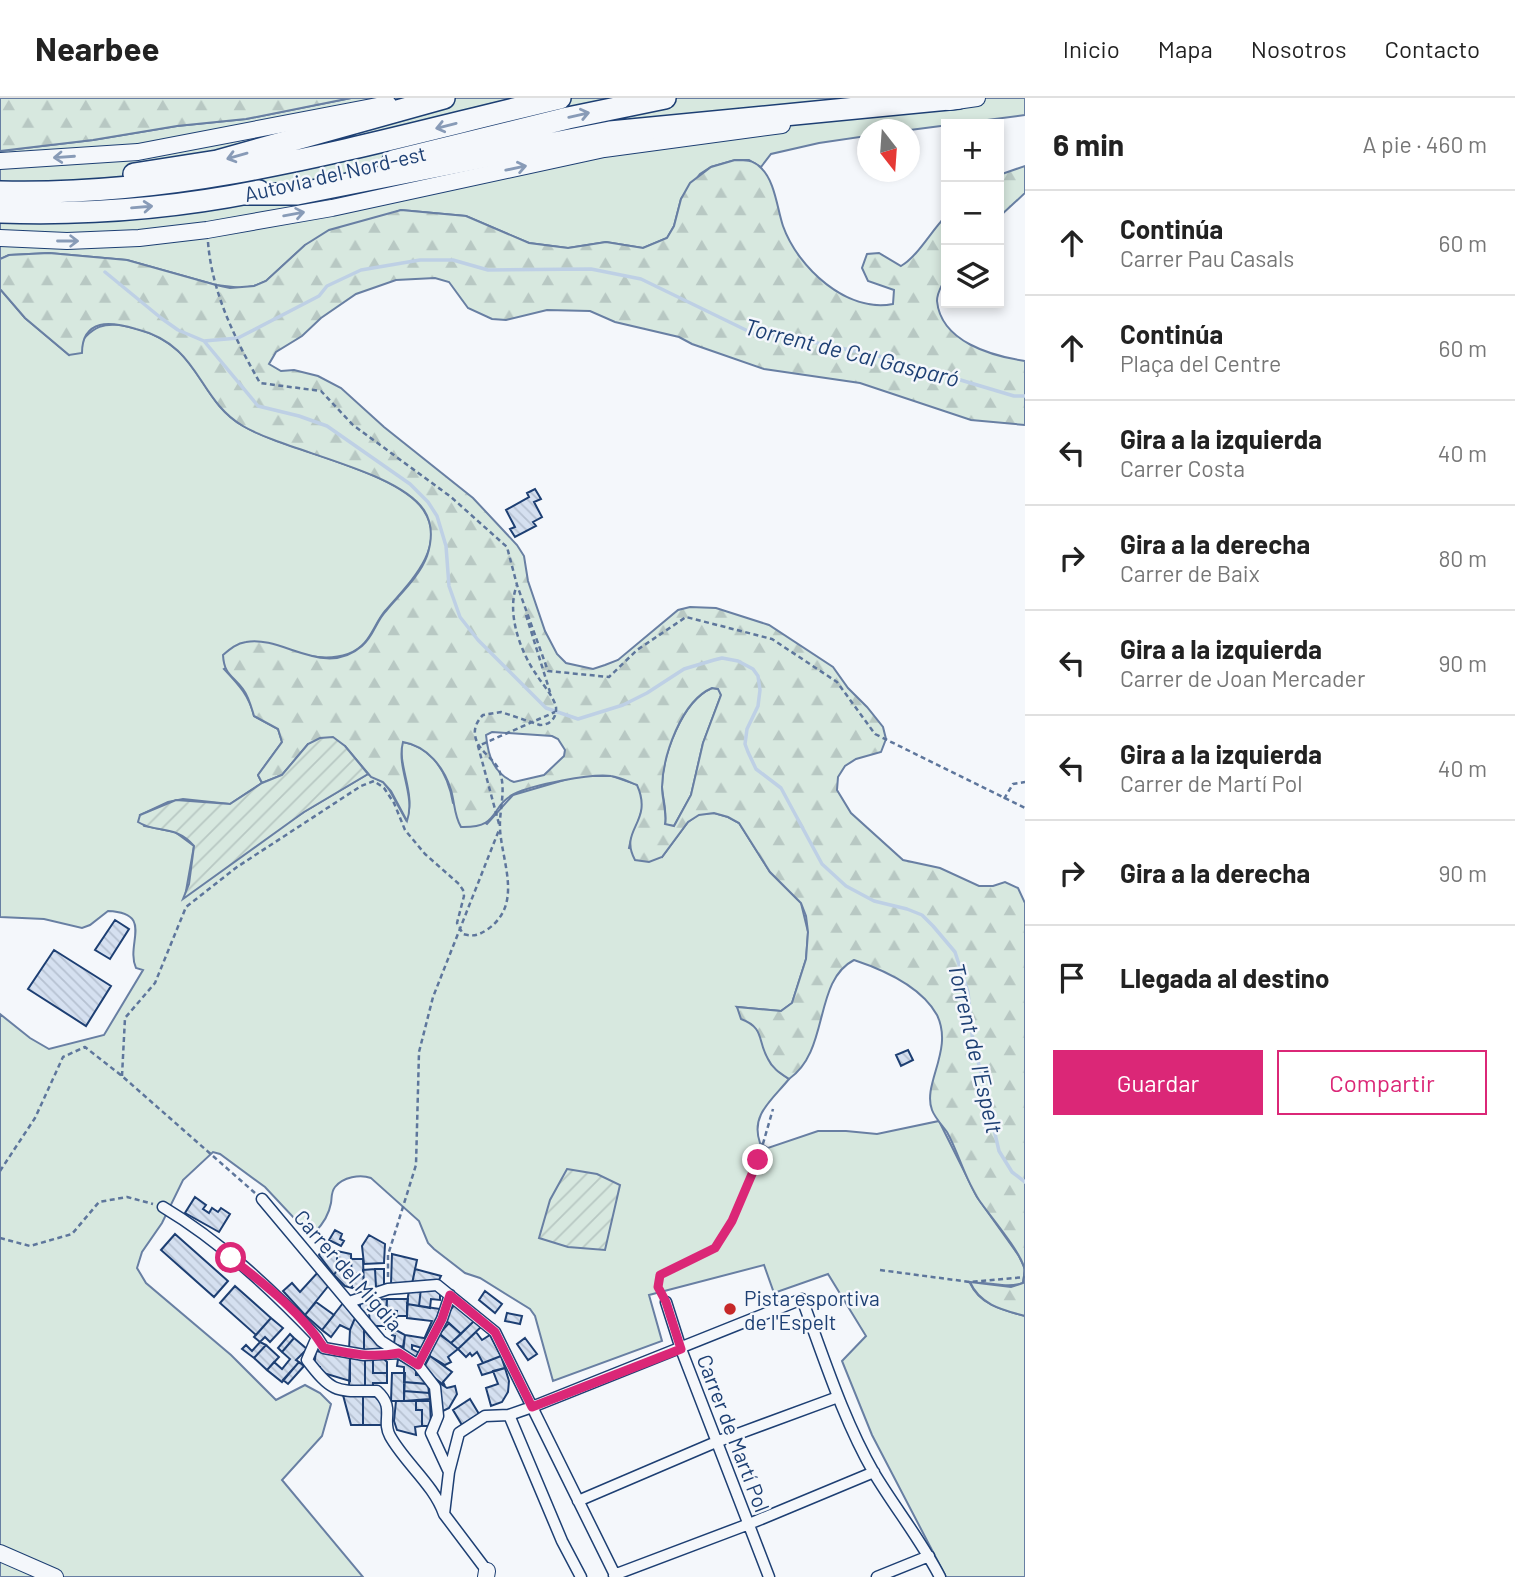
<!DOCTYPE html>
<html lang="es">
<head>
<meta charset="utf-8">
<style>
	body { margin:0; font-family:Barlow,sans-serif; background:#f2f2f2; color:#222 }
	.controls { position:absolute; right:21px; top:21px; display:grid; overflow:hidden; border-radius:0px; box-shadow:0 4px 10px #0003 }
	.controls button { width:63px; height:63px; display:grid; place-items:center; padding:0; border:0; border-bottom:2px solid #e0e0e0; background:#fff; color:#222; font:35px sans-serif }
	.compass { position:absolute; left:857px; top:21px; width:63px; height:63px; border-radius:50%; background:#fff; box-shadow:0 4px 10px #0003; rotate:163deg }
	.stop { position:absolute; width:21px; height:21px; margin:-16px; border:5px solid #db2777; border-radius:50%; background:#fff }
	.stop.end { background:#db2777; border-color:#fff; box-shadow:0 2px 7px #0008 }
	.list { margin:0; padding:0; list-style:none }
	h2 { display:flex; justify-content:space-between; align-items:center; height:91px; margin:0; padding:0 28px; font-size:30px }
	h2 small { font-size:23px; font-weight:400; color:#767676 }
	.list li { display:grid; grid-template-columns:46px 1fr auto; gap:21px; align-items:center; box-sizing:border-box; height:105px; padding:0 28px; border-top:2px solid #e0e0e0 }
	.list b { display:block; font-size:26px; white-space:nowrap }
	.list p { margin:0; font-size:23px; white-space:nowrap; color:#767676 }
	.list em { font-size:23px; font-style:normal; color:#767676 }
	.actions { display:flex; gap:14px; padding:21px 28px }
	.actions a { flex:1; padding:16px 0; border:2px solid #db2777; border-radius:0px; text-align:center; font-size:24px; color:#db2777 }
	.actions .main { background:#db2777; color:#fff }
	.icon { flex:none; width:38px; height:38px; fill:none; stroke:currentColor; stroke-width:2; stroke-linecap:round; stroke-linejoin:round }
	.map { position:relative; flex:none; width:1025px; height:1479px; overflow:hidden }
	header { display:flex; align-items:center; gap:42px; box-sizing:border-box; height:98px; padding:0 35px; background:#fff; border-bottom:2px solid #e0e0e0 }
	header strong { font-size:33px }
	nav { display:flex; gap:38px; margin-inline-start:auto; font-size:24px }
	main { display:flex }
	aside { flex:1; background:#fff }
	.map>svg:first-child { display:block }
	.grass { fill:#d7e8df; stroke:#687fa3; stroke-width:2 }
	.forest { fill:url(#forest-firs); stroke:#687fa3; stroke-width:2; fill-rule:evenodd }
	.garden { fill:url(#garden-furrows); stroke:#687fa3; stroke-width:2 }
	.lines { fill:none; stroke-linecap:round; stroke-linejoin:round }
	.stream { stroke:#bed0e5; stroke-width:3.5 }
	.building { fill:url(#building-back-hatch); stroke:#1d3f73; stroke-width:2 }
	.street-casing { stroke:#1d3f73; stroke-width:13 }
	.secondary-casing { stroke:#1d3f73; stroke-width:18 }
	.highway-casing { stroke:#1d3f73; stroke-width:24 }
	.path { stroke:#5e769c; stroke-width:2.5; stroke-dasharray:5 3.5; stroke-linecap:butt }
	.street { stroke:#f4f7fb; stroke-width:10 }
	.secondary { stroke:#f4f7fb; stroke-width:16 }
	.highway { stroke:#f4f7fb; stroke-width:21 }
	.oneway { stroke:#889bb7 }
	.route { stroke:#db2777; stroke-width:9 }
	.poi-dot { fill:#c62828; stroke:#f4f7fb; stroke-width:2.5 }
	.labels { text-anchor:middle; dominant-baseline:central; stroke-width:5; stroke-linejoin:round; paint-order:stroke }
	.street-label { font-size:21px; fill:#1d3f73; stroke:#f4f7fb }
	.poi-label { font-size:21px; fill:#1d3f73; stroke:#f4f7fb; text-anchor:start }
	.water-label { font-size:23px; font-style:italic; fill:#1d3f73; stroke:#f4f7fb }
</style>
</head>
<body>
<header>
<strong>Nearbee</strong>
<nav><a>Inicio</a><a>Mapa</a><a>Nosotros</a><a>Contacto</a></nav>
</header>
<main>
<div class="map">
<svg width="1025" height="1479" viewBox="0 0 1025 1479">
	<defs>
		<pattern id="forest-firs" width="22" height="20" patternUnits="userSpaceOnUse" patternTransform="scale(1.75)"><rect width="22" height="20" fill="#d7e8df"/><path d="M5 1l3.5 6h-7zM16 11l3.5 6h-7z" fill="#b8c8c3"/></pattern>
		<pattern id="garden-furrows" width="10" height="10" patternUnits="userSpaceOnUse" patternTransform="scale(1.75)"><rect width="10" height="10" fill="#d7e8df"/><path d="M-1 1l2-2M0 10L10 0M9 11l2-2" fill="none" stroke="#b8c8c3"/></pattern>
		<pattern id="building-back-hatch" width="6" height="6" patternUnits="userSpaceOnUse" patternTransform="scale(1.75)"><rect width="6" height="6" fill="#d5e0f0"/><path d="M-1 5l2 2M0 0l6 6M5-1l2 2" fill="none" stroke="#b6c1d1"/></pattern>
	</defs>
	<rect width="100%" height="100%" fill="#f4f7fb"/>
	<path class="grass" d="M351,0H1025V17L910,32H867V38L819,45L771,56L761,69L749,62H735L711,69L700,76L681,101L674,128L667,140L643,150L606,144L568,150L529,145L466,118L401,112L305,147L266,183L254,188L242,190L216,187L127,162L49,155L9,157L0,161V53L93,42L177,28L246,21Z
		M0,191L25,220L69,257C94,228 100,220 141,232C202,251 198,302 243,328C286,353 399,373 424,413C448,450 407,487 385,513C372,529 370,548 348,556C322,565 295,555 271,546L224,571C238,586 249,597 254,618L278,631L282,644L258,677L262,685L230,706L183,701L168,704L140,717L144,728L175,734L194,748L186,793L304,714L368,676L383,684L390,693L406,722C417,698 398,670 402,644C433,649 448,676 453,705L487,726L513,697L578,678H612L638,687C650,716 634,723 629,750L662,759L688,724L699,716L714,715L728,719L739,725L770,774L801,805L808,834L806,861L792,905L781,913L737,909C745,917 754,925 759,935C769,955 767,967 789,981C772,1002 750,1017 760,1045L768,1050L818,1033H846L877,1036L939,1023L977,1099L1019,1158L1025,1171L1023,1185C1006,1191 989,1183 970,1185C980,1207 1003,1212 1025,1218V1479H946L872,1337L842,1263L866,1238L828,1176L774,1195L764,1167L649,1197L662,1243L553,1283L535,1218L530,1211L480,1180L465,1175L434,1151L428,1145L419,1123L371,1080C360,1076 343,1079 335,1089C331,1094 332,1099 331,1105C329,1116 323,1126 315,1134L308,1135L265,1089L220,1056L213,1054L183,1082L162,1125L142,1154L137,1170L146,1185L231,1257L276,1302L305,1287L320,1295L331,1306L322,1338L282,1382L363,1479H0V916L30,940L49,951L104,937L143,872L136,870C125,846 155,815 108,813L90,827L82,830L44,821L0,819Z
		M712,590L719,591L721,597L703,645L691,697L674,728L665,727C667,713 663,702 662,689C662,658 682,603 712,590Z"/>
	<path class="forest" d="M0,0H351L246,21L177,28L93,42L0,53Z
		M735,62C745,62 753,62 760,69C775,82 777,110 783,128C798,170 847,215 893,206L894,192L868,183L862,170L867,156L879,155L901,168C918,158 931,133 946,118C946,133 950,165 946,178C943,187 937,193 937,203C941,244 992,258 1025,263V327L971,322L860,285L764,271L692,246L679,239L615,224L590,213L547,212L506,222L492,221L468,210L449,184L435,180L396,182L356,196L321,220L302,238L276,254L269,266L281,273L294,272L318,278L341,290L384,329L473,400L517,447L524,458L528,483L545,533L557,556L566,565L593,571L605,567L618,562L678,512L690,509L716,510L769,527L833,569L848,590L867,609L883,629L886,641L881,654L856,661L845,668L838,679L837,692L851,715L903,762L940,770L979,788H993L1005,784L1018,790L1025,805V1218C1003,1212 980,1207 970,1184L1011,1189L1023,1185C1024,1179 1025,1174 1024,1169C1019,1152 990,1118 979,1102C965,1081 959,1056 947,1034C942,1027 935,1020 932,1012C922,986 954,952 937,917C921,888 884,872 854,862C813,883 830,953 789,981C780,975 772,970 768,961C757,942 765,930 741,921L737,909L781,913L792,905L806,861L808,834L806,818L801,805L770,774L739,725L728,719L714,715L699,717L688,724L662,759L649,764L635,762C618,731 654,725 637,687C629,684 620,679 611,678C592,675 532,687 514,696C489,709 501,730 461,729C454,717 455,706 451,692C444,669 427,648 403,644C396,670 416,697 407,723L391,693L383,684L371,679L345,648L308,646L282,677L262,685L258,677L282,644L278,631L254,618C251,608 249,599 243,591C232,577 224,576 223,557C230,551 237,545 246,544C283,537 324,581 362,548C374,538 376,523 386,513C399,497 420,478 427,458C432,443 433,426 424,412C397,372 287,354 243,328C196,300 201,247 136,231C126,228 111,224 100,227C85,231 82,243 82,255L69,257L25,220L0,191V161L9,157L49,155L127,162L216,187L230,190L254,188L266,183L305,147L329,132L401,112L466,118L529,145L568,150L606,144L643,150L667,140L674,128L681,101L690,85L711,69ZM712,590L718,591L721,597L703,645L691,697L674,728L665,726C667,713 662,702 662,689C663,658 681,603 712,590ZM492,634L552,638L558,641L565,652L564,658L544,677L514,684C494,676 488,658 486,637Z
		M1025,68V95L999,119V77Z"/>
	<path class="garden" d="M333,639L345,648L368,676L304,714L183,801L189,786L194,748C175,726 157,736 138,724L140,717L176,702L230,706L262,685L282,677L308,646L320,640Z
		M567,1071L597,1076L620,1087L605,1152L568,1149L539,1140L550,1102Z"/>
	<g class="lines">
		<path class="stream" d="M105,174L161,220L178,232L204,243L238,240L319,198L327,188L361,172L420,162H453L488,172L591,171L641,181L752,235L794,240L887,260L1014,298H1025
			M204,243L258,308L299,318L327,328L410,386L428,404L437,418L446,448L449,488L460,519L478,542L546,610L578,621L623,607L647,595L684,571L714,562L722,560L738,563L753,571L758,578L760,592L758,608L747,631L745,646L748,654L756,671L781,690L822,766L846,788L874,803L907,811L922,817L933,828L955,854L968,894L972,937L999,1053L1012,1074L1025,1084"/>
	</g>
	<path class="building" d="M535,391L541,401L534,404L542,419L533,424L536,428L515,439L510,431L515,429L506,412L529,399L527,395Z
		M115,822L129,831L110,861L95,852Z
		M54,852L111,888L86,928L28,891Z
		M908,952L913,962L901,968L896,957Z
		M195,1099L206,1107L203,1111L209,1115L212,1110L218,1114L221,1110L230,1116L219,1134L185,1115Z
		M335,1132L342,1136L340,1141L344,1143L341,1148L329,1142Z
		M175,1136L228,1183L214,1199L161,1152Z
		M369,1137L385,1146L384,1165L364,1166L362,1148Z
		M325,1147L337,1153V1172L334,1177L319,1157Z
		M337,1153L351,1156L352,1190L345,1188L334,1177L337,1172Z
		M392,1156L417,1162L412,1186H391Z
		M351,1161H363L364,1190H352Z
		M375,1171L376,1189L364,1190L363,1172Z
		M375,1171H384V1188L376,1189Z
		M415,1171L441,1178L437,1186H412Z
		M319,1173L329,1187L305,1217L283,1193L292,1185L300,1194Z
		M235,1188L271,1220L256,1237L220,1205Z
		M421,1190L440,1191V1202L431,1201L430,1210L419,1208Z
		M421,1190L419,1208L407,1206L409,1191Z
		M485,1193L502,1206L495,1215L479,1202Z
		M387,1201H408L407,1218H396L397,1213L386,1212Z
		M387,1201L386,1228H370L369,1214L360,1213V1202Z
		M316,1204L334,1217L322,1232L305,1217Z
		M343,1205L355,1220L350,1232L340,1227L331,1239L322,1232Z
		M407,1206L440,1211L430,1241L425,1239L432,1223L407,1220Z
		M455,1206L475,1222L461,1236L444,1221Z
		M386,1212L397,1213L395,1231H386Z
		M507,1215L522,1218L520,1226L505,1223Z
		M271,1220L283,1230L270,1244L265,1239L260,1244L254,1239Z
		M355,1220L364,1232V1254L349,1252L350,1232Z
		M475,1222L482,1228L458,1251L451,1245Z
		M449,1225L461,1236L451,1245L439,1236Z
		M394,1231L405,1237L403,1249L394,1246L395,1238L392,1237Z
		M364,1232L370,1239L387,1251L364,1255Z
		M476,1234L482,1242L490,1237L501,1258L483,1265L477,1254L472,1258L470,1255L466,1259L458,1251Z
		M290,1236L294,1240L282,1254L278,1250Z
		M440,1236L458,1251L448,1259L451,1264L445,1267L430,1258L429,1252Z
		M405,1237L430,1241L425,1251L412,1247V1251L421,1256L417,1263L403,1255Z
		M294,1240L307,1251L296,1262L299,1264L282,1284L267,1272L274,1264L282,1271L290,1261L282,1254Z
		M525,1240L537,1256L528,1262L517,1246Z
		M260,1244L266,1247L254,1260L242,1251L246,1247L252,1253Z
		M266,1247L279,1259L267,1272L254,1260Z
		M316,1253L350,1259V1283L320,1274V1269H314Z
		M430,1258L452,1274L443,1284L445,1288L423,1271Z
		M501,1258L505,1270L482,1277L478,1267Z
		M350,1259H365V1290L349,1289Z
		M365,1259H373V1275H387V1285H373V1290H365Z
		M373,1259H382L387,1264V1275H373Z
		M398,1261L416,1270V1277H422L428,1286L404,1284V1269L397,1268Z
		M299,1264L304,1268L288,1286L283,1282Z
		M505,1270L509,1283L508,1294L502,1304L491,1308L486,1290L498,1286L493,1273Z
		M392,1275H405L404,1303H391Z
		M404,1284L428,1286L429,1295L404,1293Z
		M438,1284L447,1290L455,1288L457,1296L449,1310L441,1314Z
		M404,1293L429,1295L430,1301L404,1303Z
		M343,1297L363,1298V1327H351Z
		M363,1298L381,1299L385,1327H363Z
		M470,1301L479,1316L462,1327L453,1312Z
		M396,1303H416V1312H422V1328L415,1329L416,1337L397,1332L394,1323Z
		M416,1303H430L431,1328H422V1312H416Z"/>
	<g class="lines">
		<g class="street-casing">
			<path id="street" d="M262,1101L381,1243L418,1267L435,1289L438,1318L431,1335L449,1374
				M163,1109C220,1143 271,1191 317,1239L324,1250L364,1257L399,1255
				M349,1204L388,1191L437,1187L495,1234L616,1479
				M666,1204L681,1251L769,1479
				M317,1239L307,1262C333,1296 336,1293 377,1293C396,1310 381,1322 390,1338C405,1365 434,1387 444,1416
				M418,1267L442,1221L450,1197
				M509,1317L562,1443L581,1479
				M578,1403L716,1344L838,1299
				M487,1473L444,1416L449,1374L459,1335L485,1318L509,1317L532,1309L802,1201C824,1260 843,1321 874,1375C895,1410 921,1442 940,1479
				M614,1477L749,1426L874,1374
				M877,1479L929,1458"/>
		</g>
		<g class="secondary-casing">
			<path id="secondary" d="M949,4L977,0
				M0,63L138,54L388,6
				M0,140L67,143L139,140L207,132L332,110L604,51L782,27
				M0,1455L55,1479
				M486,1479L487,1473"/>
		</g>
		<g class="highway-casing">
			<path id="highway" d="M393,63L568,20L665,0
				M134,76L217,63L444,0
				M0,94C196,99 372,44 560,0
				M246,96H297L610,34L959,0
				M0,114C86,117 175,110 259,93"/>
		</g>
		<path class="path" d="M208,144C212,195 235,241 260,285L321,293L353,327L451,399L507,449L517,487L548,573L609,579L637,552L686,519L772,541L837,584L875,636L1025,710
			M526,517L550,594
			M1004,701L1013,686L1025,684
			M499,726L478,648L555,614
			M122,978L125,920L155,885L186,809L237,769L361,688L374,683L384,690L394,705L405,732L425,756L459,786L463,792L464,798L457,825L463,836C474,839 479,837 488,831C523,806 502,765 500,731C499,711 507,691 499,672C493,659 476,652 475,636C474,629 478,622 483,617L501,614L540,627C550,627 557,620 556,609C553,597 542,586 536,576C520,553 506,514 517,487
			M0,1073L35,1020L63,959L85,949L122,978L255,1095
			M0,1140L30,1148L72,1136L99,1104L127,1099L153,1106
			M880,1172L970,1184L1025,1179
			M388,1179V1157L416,1067L419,954L433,899L499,732
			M661,1195L658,1189L660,1176L715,1150L732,1123L758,1063L773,1011"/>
		<use href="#street" class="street"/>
		<use href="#secondary" class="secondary"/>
		<use href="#highway" class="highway"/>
	</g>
	<defs><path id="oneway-shaft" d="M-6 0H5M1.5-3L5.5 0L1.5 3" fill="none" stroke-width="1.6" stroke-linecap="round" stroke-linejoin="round" transform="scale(1.75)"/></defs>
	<g class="oneway">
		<use href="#oneway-shaft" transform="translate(579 17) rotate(-13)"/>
		<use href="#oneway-shaft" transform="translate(446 28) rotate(166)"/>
		<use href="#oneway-shaft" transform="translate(237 58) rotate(164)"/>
		<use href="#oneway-shaft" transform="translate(64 59) rotate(176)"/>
		<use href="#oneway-shaft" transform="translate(516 70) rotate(-12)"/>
		<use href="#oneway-shaft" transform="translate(142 109) rotate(-5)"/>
		<use href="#oneway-shaft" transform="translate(294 116) rotate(-10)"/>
		<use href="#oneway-shaft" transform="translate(68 143)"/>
	</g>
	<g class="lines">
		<path class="route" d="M231,1160C264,1186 302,1215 324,1250C349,1256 373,1260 399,1255L418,1267L442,1221L450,1197L495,1234L532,1309L681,1251L666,1204L658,1189L660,1177L715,1150L732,1123L758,1062"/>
	</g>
	<circle class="poi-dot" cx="730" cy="1211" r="7"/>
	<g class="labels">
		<g class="street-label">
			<text transform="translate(335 75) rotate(-13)">Autovia del Nord-est</text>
			<text transform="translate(349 1172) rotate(49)">Carrer del Migdia</text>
			<text transform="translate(734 1335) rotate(69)">Carrer de Martí Pol</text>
		</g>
		<g class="poi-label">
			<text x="744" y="1199">Pista esportiva<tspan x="744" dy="24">de l'Espelt</tspan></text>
		</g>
		<g class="water-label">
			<text transform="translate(852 254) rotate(14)">Torrent de Cal Gasparó</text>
			<text transform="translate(976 950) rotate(77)">Torrent de l'Espelt</text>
		</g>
	</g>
</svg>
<div class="controls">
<button>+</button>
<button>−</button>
<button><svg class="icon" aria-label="layers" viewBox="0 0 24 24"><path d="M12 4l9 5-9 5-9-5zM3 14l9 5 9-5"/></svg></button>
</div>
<svg class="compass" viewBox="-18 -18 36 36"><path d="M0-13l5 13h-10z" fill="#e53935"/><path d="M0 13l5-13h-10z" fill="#767676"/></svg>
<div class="stop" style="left:231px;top:1160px"></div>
<div class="stop end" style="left:758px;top:1062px"></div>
</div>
<aside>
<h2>6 min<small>A pie · 460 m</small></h2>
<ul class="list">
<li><svg class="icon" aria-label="ahead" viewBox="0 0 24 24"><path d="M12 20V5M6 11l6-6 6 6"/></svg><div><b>Continúa</b><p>Carrer Pau Casals</p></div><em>60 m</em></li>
<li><svg class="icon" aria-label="ahead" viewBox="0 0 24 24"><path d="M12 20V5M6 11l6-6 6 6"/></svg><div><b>Continúa</b><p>Plaça del Centre</p></div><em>60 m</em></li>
<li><svg class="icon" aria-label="left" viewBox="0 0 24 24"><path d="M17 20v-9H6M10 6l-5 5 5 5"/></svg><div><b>Gira a la izquierda</b><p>Carrer Costa</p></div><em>40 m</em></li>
<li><svg class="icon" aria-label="right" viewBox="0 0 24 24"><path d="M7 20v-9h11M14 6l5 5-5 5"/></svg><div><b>Gira a la derecha</b><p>Carrer de Baix</p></div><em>80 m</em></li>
<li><svg class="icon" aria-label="left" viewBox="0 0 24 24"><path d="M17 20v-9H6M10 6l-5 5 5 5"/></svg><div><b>Gira a la izquierda</b><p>Carrer de Joan Mercader</p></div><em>90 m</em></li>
<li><svg class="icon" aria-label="left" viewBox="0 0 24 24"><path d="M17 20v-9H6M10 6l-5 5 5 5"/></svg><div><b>Gira a la izquierda</b><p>Carrer de Martí Pol</p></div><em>40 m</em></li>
<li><svg class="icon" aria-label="right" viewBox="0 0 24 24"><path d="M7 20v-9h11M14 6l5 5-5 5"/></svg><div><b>Gira a la derecha</b></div><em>90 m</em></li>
<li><svg class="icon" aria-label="arrive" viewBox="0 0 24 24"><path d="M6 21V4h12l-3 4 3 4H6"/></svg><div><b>Llegada al destino</b></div></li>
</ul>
<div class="actions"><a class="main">Guardar</a><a>Compartir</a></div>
</aside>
</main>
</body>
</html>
